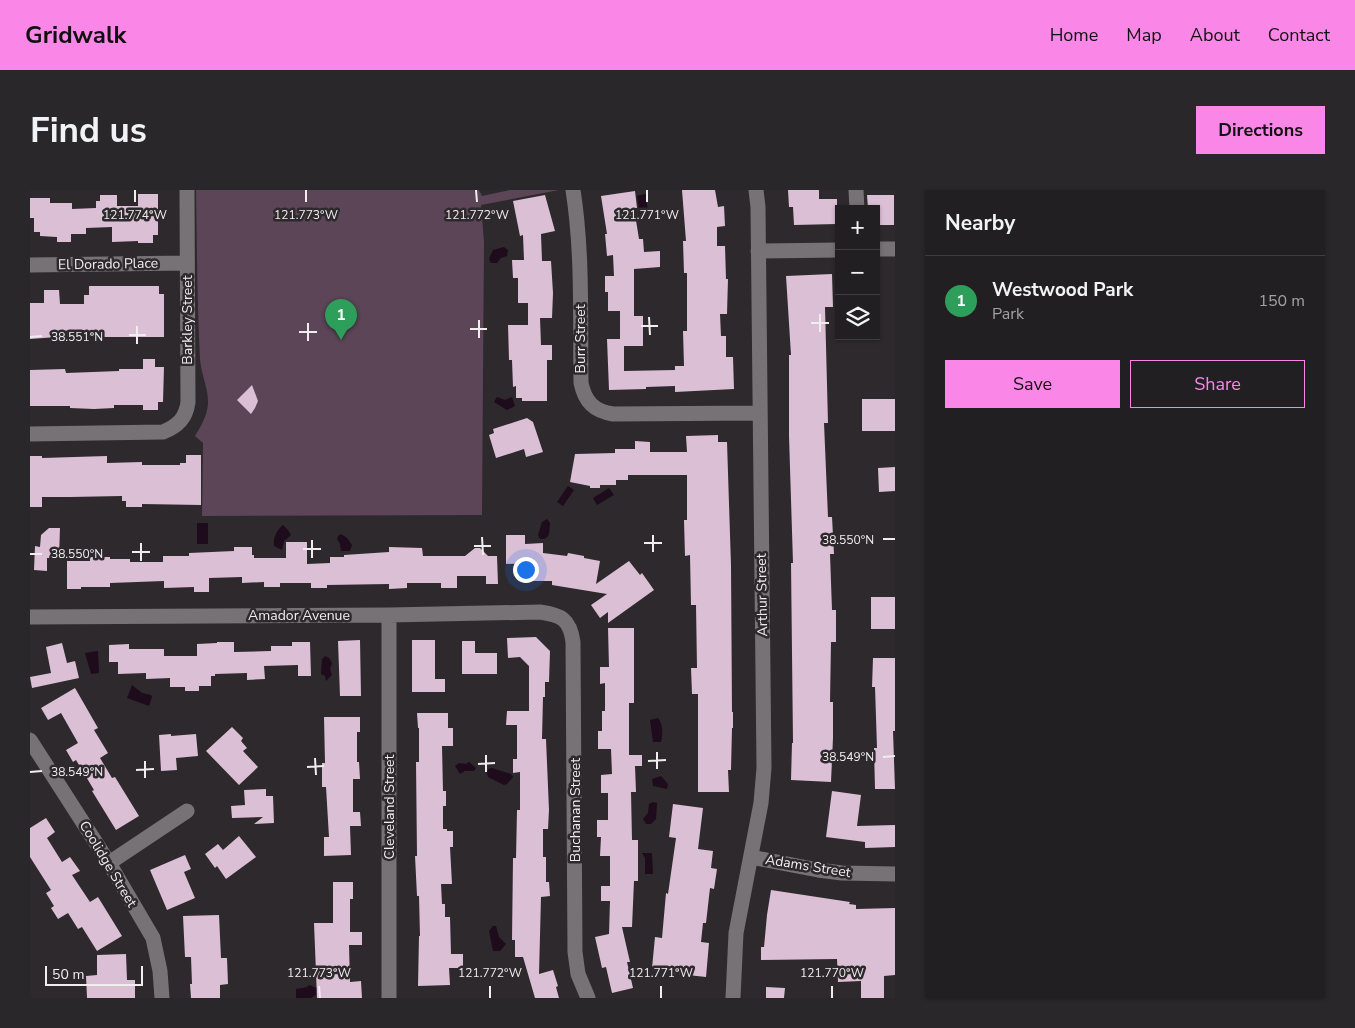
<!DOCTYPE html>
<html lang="en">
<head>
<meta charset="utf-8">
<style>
	body { margin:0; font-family:"Nunito Sans",sans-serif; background:#2a272a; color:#f1f3f6 }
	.controls { position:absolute; right:15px; top:15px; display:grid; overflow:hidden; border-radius:0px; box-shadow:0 1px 4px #0004 }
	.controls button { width:45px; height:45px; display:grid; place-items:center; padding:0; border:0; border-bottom:1px solid #3f3d40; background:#221f22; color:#f1f3f6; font:25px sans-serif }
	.scale { position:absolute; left:15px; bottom:12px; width:98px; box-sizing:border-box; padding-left:5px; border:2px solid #f0edef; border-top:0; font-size:14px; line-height:18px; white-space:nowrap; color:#f0edef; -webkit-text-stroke:4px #2e292d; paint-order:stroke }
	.you { position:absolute; left:495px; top:379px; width:18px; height:18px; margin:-12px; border:4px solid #fff; border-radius:50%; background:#1a73e8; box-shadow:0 0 0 8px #1a73e833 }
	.badge { display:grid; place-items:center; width:32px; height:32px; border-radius:50%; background:#fa87e7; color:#fff; font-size:16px; font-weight:700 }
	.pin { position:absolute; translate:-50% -41px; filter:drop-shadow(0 1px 2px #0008) }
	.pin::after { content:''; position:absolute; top:26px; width:18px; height:15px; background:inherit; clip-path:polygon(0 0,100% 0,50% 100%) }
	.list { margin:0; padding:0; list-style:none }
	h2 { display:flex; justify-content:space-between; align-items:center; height:65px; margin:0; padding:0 20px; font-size:21px }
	h2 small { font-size:16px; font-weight:400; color:#a2a2a5 }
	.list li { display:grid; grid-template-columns:32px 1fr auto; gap:15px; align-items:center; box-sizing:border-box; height:90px; padding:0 20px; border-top:1px solid #3f3d40 }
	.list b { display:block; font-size:19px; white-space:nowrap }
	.list p { margin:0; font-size:16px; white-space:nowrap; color:#a2a2a5 }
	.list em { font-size:16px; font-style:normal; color:#a2a2a5 }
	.actions { display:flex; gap:10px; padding:15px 20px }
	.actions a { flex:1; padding:11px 0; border:1px solid #fa87e7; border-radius:0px; text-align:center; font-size:18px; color:#fa87e7 }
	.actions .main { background:#fa87e7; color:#111 }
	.icon { flex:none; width:28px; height:28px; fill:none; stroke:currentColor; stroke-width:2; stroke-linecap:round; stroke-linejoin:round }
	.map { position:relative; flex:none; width:865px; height:808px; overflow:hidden; border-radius:0px }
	header { display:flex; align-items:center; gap:30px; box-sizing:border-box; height:70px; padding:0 25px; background:#fa87e7; color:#111 }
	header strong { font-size:24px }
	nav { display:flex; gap:28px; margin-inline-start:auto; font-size:18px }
	.intro { display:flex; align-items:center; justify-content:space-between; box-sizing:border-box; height:120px; padding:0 30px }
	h1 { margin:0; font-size:35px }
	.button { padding:12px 22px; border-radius:0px; background:#fa87e7; color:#111; font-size:18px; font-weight:700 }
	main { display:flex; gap:30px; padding:0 30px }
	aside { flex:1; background:#221f22; border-radius:0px; box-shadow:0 1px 4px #0004 }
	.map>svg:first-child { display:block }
	.green { fill:#5b4557 }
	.water { fill:#1e0b1b }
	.building { fill:#dbbfd5 }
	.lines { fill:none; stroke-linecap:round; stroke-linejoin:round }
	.street { stroke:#777276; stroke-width:15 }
	.ticks { fill:none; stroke:#f0edef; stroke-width:2 }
	.labels { text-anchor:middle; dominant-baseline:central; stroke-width:5; stroke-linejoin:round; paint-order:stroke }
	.street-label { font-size:14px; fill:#f0edef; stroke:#2e292d }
	.ticks-label { font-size:12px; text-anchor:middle; fill:#f0edef; stroke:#2e292d; stroke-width:5; stroke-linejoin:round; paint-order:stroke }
</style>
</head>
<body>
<header>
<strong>Gridwalk</strong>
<nav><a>Home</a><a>Map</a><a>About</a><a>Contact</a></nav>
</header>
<div class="intro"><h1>Find us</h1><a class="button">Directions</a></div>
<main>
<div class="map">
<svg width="865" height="808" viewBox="0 0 865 808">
	<rect width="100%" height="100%" fill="#2e292d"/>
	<path class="green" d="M166,0H449L452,6L480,0H529L451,15L454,52L452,325L172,326L173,253L165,246C171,236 177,226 178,214C179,200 171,184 170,169C167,113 167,56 166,0Z"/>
	<path class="water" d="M615,4L618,6L616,9L618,21L610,24L608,22L609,19L607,6Z
		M474,57L478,60L477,66L471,68L467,73H461L459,69L463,60Z
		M467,207L475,210L482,207L485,216L477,220L464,212Z
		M538,296L544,300L533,316L527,312Z
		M579,298L584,305L567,315L563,308Z
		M517,329L520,333C519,341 521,350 510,349L508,345L512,332Z
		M167,333H178V354H167Z
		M253,335L258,340L261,345L254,351L252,360L244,356C243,347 247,340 253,335Z
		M311,344L317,348L322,355L320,361H311L310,354L307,349L308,346Z
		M68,461L69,483L61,484L55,463Z
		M295,466L299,468L302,473L300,479L302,485L296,491L295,486L291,484L292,469Z
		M102,495L112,503L121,505L122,507L119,516L97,508Z
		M628,528C633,534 633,544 631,552H623L620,530Z
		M439,572L446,578L444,581H435L430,584L425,576L429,573L436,574Z
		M462,578L481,584L483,587L477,594L474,595L458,587L457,583L458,579Z
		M631,586L638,594L637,599L623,596L622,589Z
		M623,612L627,613L626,629L621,634H616L613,629L618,623L619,614Z
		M612,663H622L623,684H615V668Z
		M463,736H466L469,747L476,754L470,761H463L459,741Z
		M279,795L287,798L286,805L281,808H266V799L277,797Z"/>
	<path class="building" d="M652,0H685L688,17L694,16L695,36L687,37V56H695L696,89H698L697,124H690L691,146H696V167H703L704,199L645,202V196L616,197V199L579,200L577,149H590V121H578V102H575V86H584L583,65L577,66L575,44H577L571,6L605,1L607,18H604L609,49H613L614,62L630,61V77L604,79V126H613V156H594V181L645,180V176H654L653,141H657V83H654L653,51H656Z
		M758,0H789V9H807V34L764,35L763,17H759Z
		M108,4H128V45H123V53H108V51L82,52V37L56,38V44H41V52H27V47L10,46V42H4V28H0V8H20V13H42V19L66,18V11H70V5H87V16H108Z
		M515,5L525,41L511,44L512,71H521L523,103L522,128H510L511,155H522V170H517V211H492V208H486V196L483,197L482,170H479L478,135H498V113H488V88H483L482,70H494L493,45L490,46L483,11Z
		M837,5H864V35H846V19H838Z
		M802,84L803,117H795L798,233H794L798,327H802L804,364H800L802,420H806V452H801L800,512H803V548L801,592L761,590L762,553H763L761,373H763L759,246V165H761L756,86Z
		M59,96H129V104H134V147H54V140L27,141V147L0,149V113H14V100H29L30,114H54V105H59Z
		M113,169H125V177H134L133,212H128V220H113V215H84V218L64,219L40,218V216H0V180L35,179L36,183L89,181V179H113Z
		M222,195L228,211L225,218L221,224L207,210Z
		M832,209H865V241H832Z
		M497,228L503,232L513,262L496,267L494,259L466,268L459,245L464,243L463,239Z
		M688,245V252H697L701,375L702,522H703V538H702L701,580H698L699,602H668V504H662L661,478H667L666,415H661L660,365L655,366L654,330H657V285H598V290H586V295H570V298H560V296L540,292L545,264L585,263V259H605V251L620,252V262H657L656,246Z
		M156,265H171V315L112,314V317H96V311H92V306L40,307H12V317H0V266H12V268L77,266V273L112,272V275H150V273H156Z
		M865,277V301L849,302L848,278Z
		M19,338H30L29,368H17V381L4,380L5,356L10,357L11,345Z
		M476,345H495V354L513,353V363L537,366L538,363L554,366V368L570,371L566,394L599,371L610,385L612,383L624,400L578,433V422L570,428L561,415L577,404L522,395V391H498V373L476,374Z
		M256,352H277V374L300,373V367H314V365L359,362V357L392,358L393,366H435L445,358H450L458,366H467L468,394H456V386H427V398H411V393H377V398L359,399V394L297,395V398H281V393H250V397H234V392L212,393V387L179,388V402H164V397L134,398V391L80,393V397H51V399H37V371H60V367H80V369H100V372H133V366H159V363L204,361V357H222V365H224V368H256Z
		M841,407H865V439H841Z
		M578,438H604V513H599V565H612V576H605L606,602H601L602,650H608V691H604L602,737H592L600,772H597L603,798L582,803L576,777L572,778L565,747L579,744L580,711H571V696H580V666H570L571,647H567V630H578V603H571V585L582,584L581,559H568V541H572V521H575V493L570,494V477H579Z
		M506,447L520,461L519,492H515V507H513L512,549H516L519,620L518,639H513V667H516V692H519L520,706L511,707L509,784L523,780L528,796L526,797L529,808H505L493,767H485V750H482L483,668H486L487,620H490V582L483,583V569H487V535H476L477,521H499V476L490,467L478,468L477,448Z
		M330,450L331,506H310L308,451Z
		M382,450H405V489H415V502H382Z
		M432,451H445V463H467V484H432Z
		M187,452H204V462L241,461V456H262V452H280L281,486H268V475L234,476L235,489L217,490V483L185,484V486H181V496H169V501H155V497H140V488L116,489V483L88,484V472H79V455L99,454V459H134V466H167V454L187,453Z
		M32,453L37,473L45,471L49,488L2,498L0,487L21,483L16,457Z
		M843,468H865V541H863L865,599H845L844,558H847L845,497H842Z
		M45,498L68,538L64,540L78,563L70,568L82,588L85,587L109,626L86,640L62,601L64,600L46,570L43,572L36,560L48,553L31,523L18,530L11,518Z
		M387,523H418V538H423V556H412L413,601H416V616H413V639H417V641H423V657H420L422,694H411L412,714H415V727H420L421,764H433V778H419L420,795L388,796L389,746H390L389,706H387L385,666H387L386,572H389V538H388Z
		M294,527H330V542H327V572H329L330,589H323V622H330L331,636H320L321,665L294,666V647H299L296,597H292V573H295Z
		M202,537L213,548L211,551L217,558L213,561L228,577L209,595L176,561Z
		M141,544V546L166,544L168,566L146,568L147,580L131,581L129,545Z
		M236,599V606H243L244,633L224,634L233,627L202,628L201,616L215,615L214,600Z
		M802,601L831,605L827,636L865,635V657L835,658V652L796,647Z
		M643,614L673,618L668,659L683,661L681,678L687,679L684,699L680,698L676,733H673L671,752L679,753L676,787L639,783V780L622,778L625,747L632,748L636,703L638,704L646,648L639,647Z
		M16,628L25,642L17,648L32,672L40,667L50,681L42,685L60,712L68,707L92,746L67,761L52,737L48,739L38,723L28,729L21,718L24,716L16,703L21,700L0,667V638Z
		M209,646L226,667L196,689L187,676L185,678L175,664L188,654L193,660Z
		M155,665L161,679L154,682L165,708L137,720L120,680Z
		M303,692H323V709H320V742H332V755H319L320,792L331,791L332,808H287L284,733H303Z
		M741,700L820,712L819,714L826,715V719L865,718V785L854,786V808H831V791L808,792L807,769L731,770V757H734L737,725Z
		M189,725L191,768H197L198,794L190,795V808H161L160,794H162L161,767H155L153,726Z
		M96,764L97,790H105V808H57L56,786L67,785V765Z
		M736,797L755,798L754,808H736Z"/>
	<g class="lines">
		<path class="street" d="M543,0C553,64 550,129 551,193C555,212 564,221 583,224L730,223
			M826,0L827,19
			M846,59H865
			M728,61L809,60
			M0,75L157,73
			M0,244L133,242C148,236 156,228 158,212L157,0
			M359,425V808
			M0,427L359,425L510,422C531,425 540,429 543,452L545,762L548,784L558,808
			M0,550L79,673L123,748L130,781L132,808
			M721,667L788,680L812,683L865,684
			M79,673L157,621
			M703,808L706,743L731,613L734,578L728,17L726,0"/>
	</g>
	<path class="ticks" d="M105,0V12M276,0V12M446,0L447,12M617,0V12M790,124V142M619,127L620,145M449,130V148M278,133V151M781,133H799M107,136V154M611,136H628M440,139H457M269,142H287M99,145H116M0,147L12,146M623,345V362M452,347L453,365M853,349H865M282,350V368M111,353V371M614,353H632M444,356H461M273,359H291M102,362H120M0,364H12M627,562V579M456,565V582M853,567L865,566M285,568L286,585M115,571V588M618,571L636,570M448,574L465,573M277,577L294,576M106,580L124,579M0,582L12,581M289,796L290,808M460,796V808M631,796V808M802,796V808"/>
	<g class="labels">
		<g class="street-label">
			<text transform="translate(78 74) rotate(-1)">El Dorado Place</text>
			<text transform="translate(157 130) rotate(-90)">Barkley Street</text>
			<text transform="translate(550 149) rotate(-90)">Burr Street</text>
			<text transform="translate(732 405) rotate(-91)">Arthur Street</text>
			<text x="269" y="425">Amador Avenue</text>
			<text transform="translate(359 617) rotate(-90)">Cleveland Street</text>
			<text transform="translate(545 620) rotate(-90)">Buchanan Street</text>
			<text transform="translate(78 674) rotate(59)">Coolidge Street</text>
			<text transform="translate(778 676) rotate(9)">Adams Street</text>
		</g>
	</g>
	<g class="ticks-label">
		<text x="105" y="29">121.774°W</text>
		<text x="276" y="29">121.773°W</text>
		<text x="447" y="29">121.772°W</text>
		<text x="617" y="29">121.771°W</text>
		<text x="47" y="151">38.551°N</text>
		<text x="818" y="354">38.550°N</text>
		<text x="47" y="368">38.550°N</text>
		<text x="818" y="571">38.549°N</text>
		<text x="47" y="586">38.549°N</text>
		<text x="289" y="787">121.773°W</text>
		<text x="460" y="787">121.772°W</text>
		<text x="631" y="787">121.771°W</text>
		<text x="802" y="787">121.770°W</text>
	</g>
</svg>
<div class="controls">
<button>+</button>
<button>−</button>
<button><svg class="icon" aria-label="layers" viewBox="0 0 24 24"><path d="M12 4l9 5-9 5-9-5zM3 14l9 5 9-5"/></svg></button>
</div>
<div class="scale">50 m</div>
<div class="you"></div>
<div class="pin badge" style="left:311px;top:150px;background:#2e9e5b">1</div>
</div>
<aside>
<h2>Nearby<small></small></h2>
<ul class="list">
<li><span class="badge" style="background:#2e9e5b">1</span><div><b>Westwood Park</b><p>Park</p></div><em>150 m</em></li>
</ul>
<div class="actions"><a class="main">Save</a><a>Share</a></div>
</aside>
</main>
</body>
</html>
